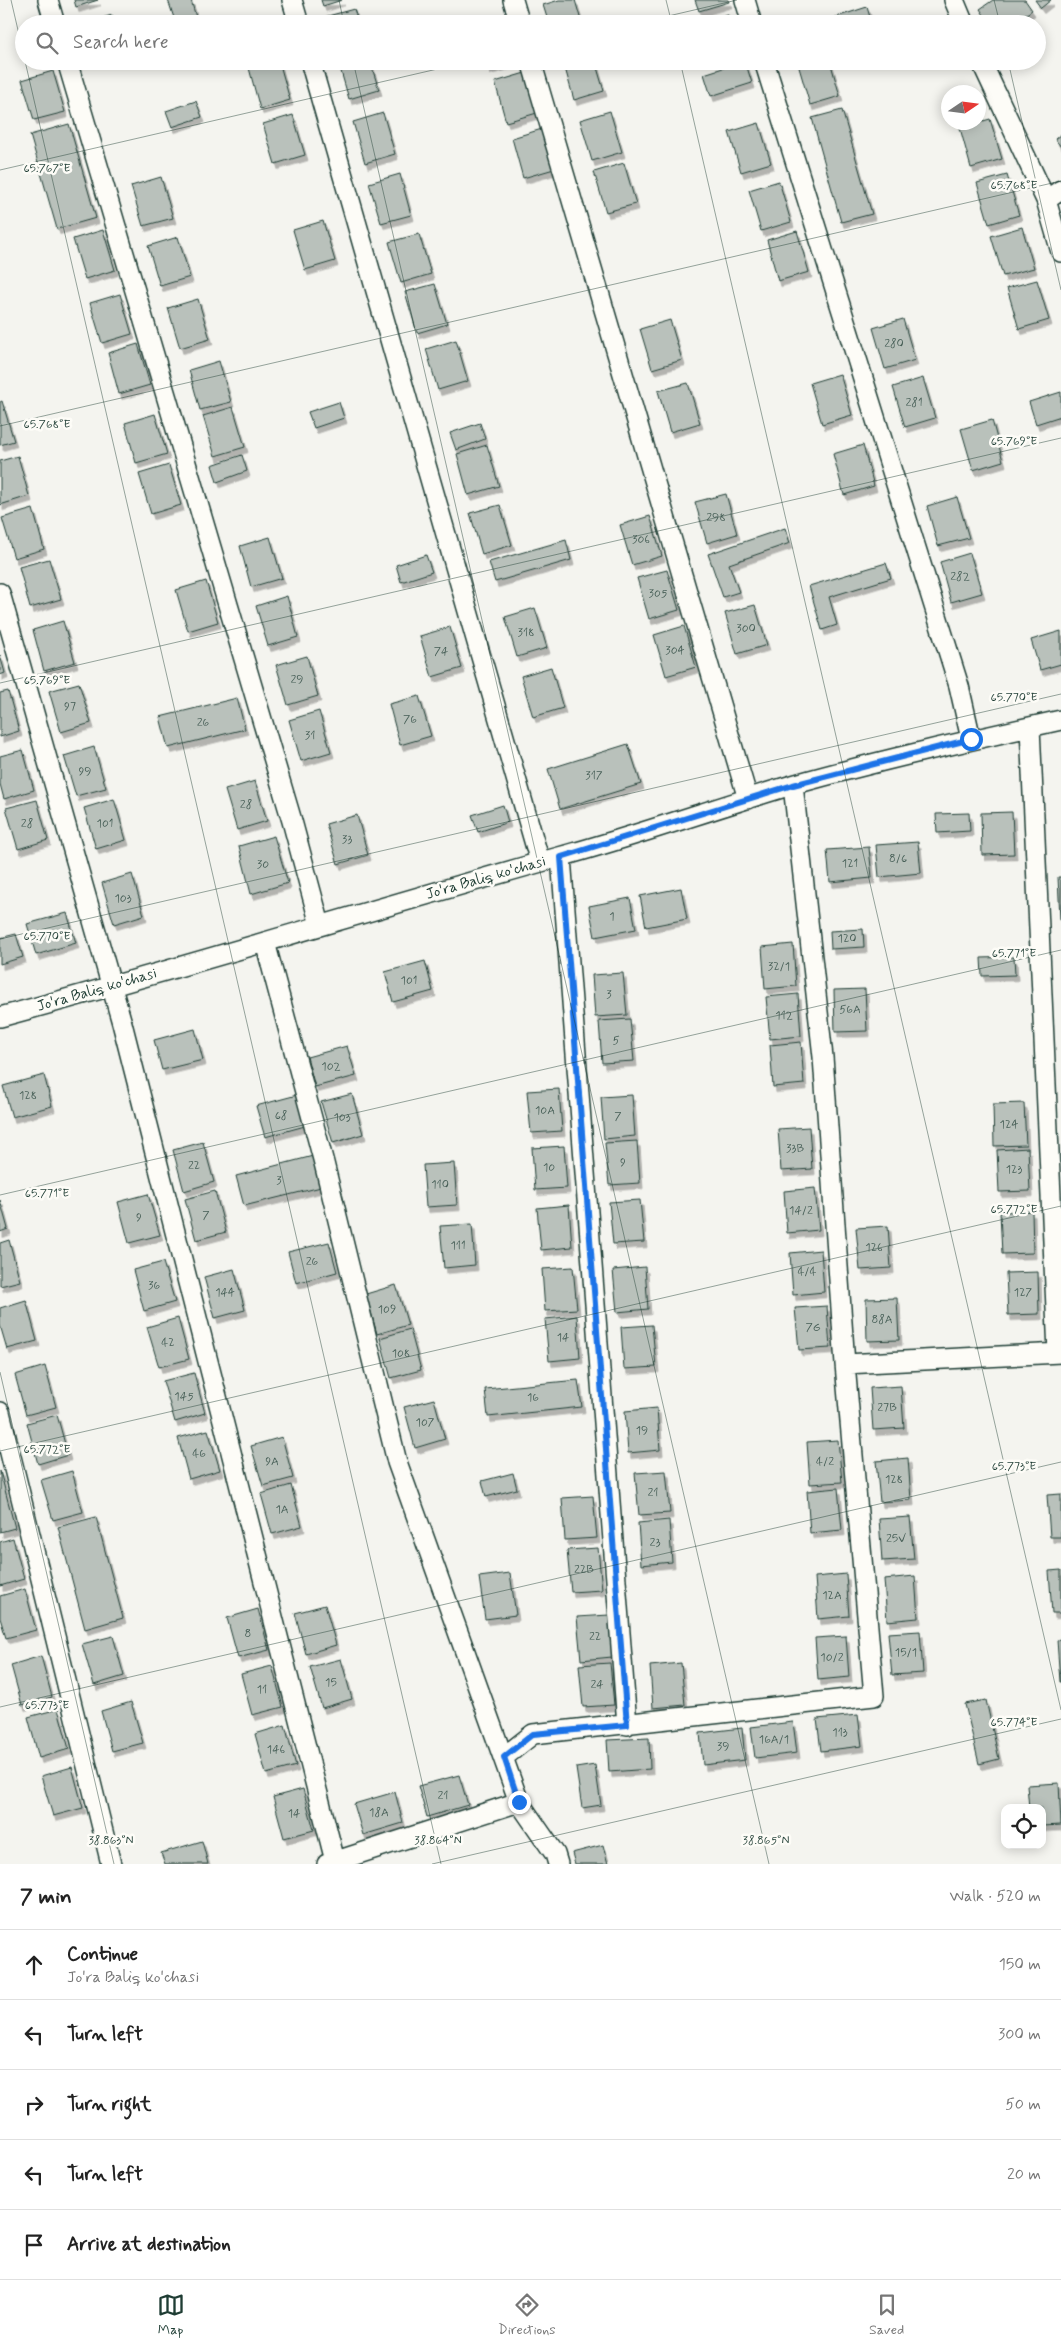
<!DOCTYPE html>
<html lang="en">
<head>
<meta charset="utf-8">
<style>
	body { margin:0; font-family:Mynerve,sans-serif; background:#f2f2f2; color:#222 }
	.controls { position:absolute; right:15px; bottom:15px; display:grid; overflow:hidden; border-radius:10px; box-shadow:0 2px 12px #0003 }
	.controls button { width:45px; height:45px; display:grid; place-items:center; padding:0; border:0; border-bottom:1px solid #e0e0e0; background:#fff; color:#222; font:25px sans-serif }
	.compass { position:absolute; left:941px; top:85px; width:45px; height:45px; border-radius:50%; background:#fff; box-shadow:0 2px 12px #0003; rotate:77deg }
	.stop { position:absolute; width:15px; height:15px; margin:-11px; border:4px solid #1a73e8; border-radius:50%; background:#fff }
	.stop.end { background:#1a73e8; border-color:#fff; box-shadow:0 1px 5px #0008 }
	.list { margin:0; padding:0; list-style:none }
	h2 { display:flex; justify-content:space-between; align-items:center; height:65px; margin:0; padding:0 20px; font-size:21px }
	h2 small { font-size:16px; font-weight:400; color:#767676 }
	.list li { display:grid; grid-template-columns:32px 1fr auto; gap:15px; align-items:center; box-sizing:border-box; height:70px; padding:0 20px; border-top:1px solid #e0e0e0 }
	.list b { display:block; font-size:19px; white-space:nowrap }
	.list p { margin:0; font-size:16px; white-space:nowrap; color:#767676 }
	.list em { font-size:16px; font-style:normal; color:#767676 }
	.icon { flex:none; width:28px; height:28px; fill:none; stroke:currentColor; stroke-width:2; stroke-linecap:round; stroke-linejoin:round }
	.map { position:relative; flex:none; width:1061px; height:1864px; overflow:hidden }
	.search { position:absolute; background:#fff; box-shadow:0 2px 12px #0003; left:15px; right:15px; top:15px; height:55px; display:flex; align-items:center; gap:12px; box-sizing:border-box; padding:0 18px; border-radius:28px; color:#767676; font-size:19px }
	.sheet { height:415px; background:#fff }
	nav { display:flex; justify-content:space-around; align-items:center; box-sizing:border-box; height:70px; border-top:1px solid #e0e0e0; background:#fff; font-size:14px; color:#767676 }
	nav a { display:grid; justify-items:center; gap:2px }
	nav .on { color:#1f3d34 }
	.map>svg:first-child { display:block }
	.building { fill:#b9c1bb; stroke:#1f3d34; filter:url(#shadow) }
	.lines { fill:none; stroke-linecap:round; stroke-linejoin:round }
	.street-casing { stroke:#1f3d34; stroke-width:22 }
	.street { stroke:#fdfcf7; stroke-width:19 }
	.route { stroke:#1a73e8; stroke-width:6 }
	.ticks { fill:none; stroke:#1f3d34; stroke-width:1; stroke-opacity:0.45 }
	.labels { text-anchor:middle; dominant-baseline:central; stroke-width:5; stroke-linejoin:round; paint-order:stroke }
	.number-label { font-size:12px; fill:#465e56 }
	.street-label { font-size:15px; fill:#1f3d34; stroke:#fdfcf7 }
	.ticks-label { font-size:12px; text-anchor:middle; fill:#1f3d34; stroke:#fdfcf7; stroke-width:5; stroke-linejoin:round; paint-order:stroke }
</style>
</head>
<body>
<div class="map">
<svg width="1061" height="1864" viewBox="0 0 1061 1864">
	<defs>
		<filter id="shadow"><feDropShadow dx="3" dy="5.5" stdDeviation="0" flood-color="#0004"/></filter>
	</defs>
	<rect width="100%" height="100%" fill="#f4f4ef"/>
	<filter id="ink" filterUnits="userSpaceOnUse"><feTurbulence type="fractalNoise" baseFrequency=".02" numOctaves="2"/><feDisplacementMap in="SourceGraphic" scale="10" xChannelSelector="R" yChannelSelector="G"/><feConvolveMatrix kernelMatrix="1 2 1 2 8 2 1 2 1" color-interpolation-filters="sRGB"/></filter>
	<g filter="url(#ink)">
		<path class="building" d="M74,0H98L76,7Z
			M168,0H191L198,24H176Z
			M321,0H342L323,6Z
			M559,0H575L582,24H549L543,5Z
			M695,0H728L729,2L699,11Z
			M993,0H1025L1032,10L1013,24H990L980,9Z
			M1035,0H1051L1041,8Z
			M867,7L872,24H828L827,20Z
			M354,9L359,24H326L324,17Z
			M112,15L115,24H82Z
			M728,15L731,24H699Z
			M272,61H279L290,100L260,109L249,68Z
			M338,61H370L379,90L349,99Z
			M485,61H516L487,69Z
			M563,61H595L604,91L574,100Z
			M745,61L752,83L711,96L704,74Z
			M809,61H830L840,96L810,105L798,64Z
			M53,71L65,112L34,120L22,80Z
			M525,73L537,113L506,122L495,82Z
			M196,101L202,117L172,127L166,111Z
			M842,110L872,214L841,222L812,118Z
			M610,111L622,152L592,161L580,120Z
			M383,113L395,154L365,163L353,122Z
			M293,115L305,155L275,164L263,124Z
			M990,119L1002,159L971,168L960,128Z
			M759,123L771,163L741,172L729,132Z
			M69,124L96,218L57,229L30,135Z
			M542,129L554,169L523,178L512,138Z
			M1061,134V147L1055,139Z
			M624,163L636,204L606,212L594,172Z
			M400,174L411,215L381,223L369,183Z
			M1007,175L1019,215L989,224L977,183Z
			M161,177L173,218L143,226L131,186Z
			M779,181L791,222L761,231L749,190Z
			M323,221L335,261L305,270L293,230Z
			M1022,227L1034,268L1003,276L991,236Z
			M103,230L115,270L85,279L73,239Z
			M797,231L809,272L778,281L767,240Z
			M419,234L431,274L401,283L389,242Z
			M178,237L190,277L160,286L148,246Z
			M1037,280L1049,320L1019,329L1007,288Z
			M435,284L447,324L417,333L405,292Z
			M120,294L132,334L102,343L90,303Z
			M198,299L210,339L180,348L168,308Z
			M903,319L915,360L885,369L873,328Z
			M670,320L682,360L652,369L640,329Z
			M456,340L468,381L438,390L426,349Z
			M138,344L150,385L119,394L108,353Z
			M219,361L231,402L200,410L189,370Z
			M840,374L852,415L822,424L810,383Z
			M923,378L935,418L905,427L893,387Z
			M688,383L700,423L670,432L658,391Z
			M1061,392V416L1036,424L1029,402Z
			M2,401L14,441L0,445V402Z
			M339,402L344,418L314,428L308,412Z
			M233,407L245,447L215,456L203,416Z
			M155,414L167,454L136,463L125,423Z
			M992,420L1003,461L973,470L961,429Z
			M480,423L485,439L456,450L450,433Z
			M487,445L499,486L468,495L457,454Z
			M863,445L874,486L844,495L833,454Z
			M242,455L247,471L217,482L212,465Z
			M18,456L29,496L0,505V461Z
			M169,465L181,505L151,514L139,474Z
			M726,494L737,534L707,543L695,502Z
			M957,497L969,538L938,546L927,506Z
			M500,505L512,545L482,554L470,513Z
			M33,509L44,549L14,558L2,518Z
			M650,516L662,556L632,565L620,525Z
			M785,528L790,543L729,564L739,592L723,597L708,554Z
			M270,537L282,578L251,587L240,546Z
			M566,540L571,560L495,582L489,562Z
			M970,553L982,593L951,602L940,562Z
			M426,555L432,572L401,582L396,565Z
			M49,559L61,599L30,608L19,567Z
			M886,563L891,578L829,597L837,625L822,630L809,586Z
			M667,570L679,610L649,619L637,578Z
			M206,581L218,622L188,631L176,590Z
			M287,596L298,637L268,646L256,606Z
			M755,605L767,645L737,654L725,613Z
			M535,608L547,648L517,657L505,617Z
			M63,621L75,662L44,671L33,630Z
			M684,626L696,667L666,676L654,635Z
			M450,627L462,668L432,677L420,636Z
			M1061,631V664L1040,670L1031,640Z
			M0,655L5,673L0,675Z
			M307,656L318,696L288,705L276,665Z
			M551,667L563,708L533,717L521,676Z
			M79,683L91,723L61,732L49,691Z
			M8,691L19,731L0,737V693Z
			M419,696L431,736L400,745L389,704Z
			M237,698L245,729L168,748L160,717Z
			M319,711L331,752L301,761L289,720Z
			M628,744L641,784L560,809L548,769Z
			M94,747L106,788L76,796L64,756Z
			M23,750L34,790L4,799L0,784V756Z
			M255,781L267,821L237,830L225,790Z
			M114,799L126,840L96,849L84,808Z
			M37,800L48,840L18,849L6,808Z
			M503,805L508,822L478,832L472,815Z
			M1012,812L1014,854L982,855L981,813Z
			M969,813L970,831L937,833L936,814Z
			M357,815L368,855L338,864L326,824Z
			M274,836L288,883L251,894L239,846Z
			M918,842L921,873L879,877L876,845Z
			M869,847L872,878L830,882L827,850Z
			M132,874L144,915L114,924L102,883Z
			M1058,877H1061V920H1060Z
			M681,888L687,919L646,927L640,896Z
			M630,898L636,929L595,937L589,906Z
			M67,913L76,943L36,955L27,924Z
			M863,929L864,947L831,949L830,931Z
			M16,934L23,957L0,964V938Z
			M793,944L796,986L765,989L762,947Z
			M1014,957L1015,975L982,976L981,958Z
			M425,961L433,991L393,1002L385,972Z
			M623,973L627,1015L595,1017L592,975Z
			M865,989L867,1031L835,1032L834,990Z
			M798,994L801,1036L770,1039L766,997Z
			M630,1019L634,1061L602,1063L599,1021Z
			M195,1029L203,1060L162,1070L154,1040Z
			M801,1042L804,1084L773,1087L770,1045Z
			M347,1046L356,1076L315,1087L307,1057Z
			M44,1075L52,1106L12,1117L3,1086Z
			M559,1089L562,1131L531,1133L527,1091Z
			M352,1094L363,1134L333,1143L321,1102Z
			M297,1095L305,1126L265,1137L256,1106Z
			M632,1095L635,1136L604,1139L601,1097Z
			M1024,1103L1026,1145L994,1146L993,1104Z
			M809,1127L812,1169L781,1171L778,1129Z
			M637,1141L640,1183L609,1185L605,1143Z
			M203,1142L214,1182L184,1191L173,1150Z
			M564,1146L567,1188L535,1190L532,1148Z
			M1028,1148L1030,1191L999,1192L997,1150Z
			M313,1156L321,1187L244,1206L236,1176Z
			M454,1163L457,1205L426,1207L423,1165Z
			M815,1188L819,1230L787,1233L784,1191Z
			M215,1191L226,1232L196,1240L185,1199Z
			M148,1194L160,1235L129,1243L118,1202Z
			M0,1200L8,1229L0,1232Z
			M640,1200L644,1242L613,1244L609,1202Z
			M569,1205L572,1247L541,1250L537,1208Z
			M1032,1211L1033,1253L1002,1254L1000,1212Z
			M472,1224L475,1265L444,1268L440,1226Z
			M888,1226L891,1268L860,1270L856,1228Z
			M9,1240L20,1281L0,1286V1243Z
			M329,1242L337,1272L296,1283L288,1252Z
			M821,1250L824,1292L793,1295L790,1253Z
			M163,1262L175,1302L144,1311L133,1270Z
			M573,1267L577,1309L545,1311L542,1269Z
			M645,1267L648,1309L617,1312L613,1270Z
			M234,1269L245,1310L215,1318L204,1277Z
			M1038,1272L1039,1314L1008,1315L1006,1273Z
			M396,1285L408,1325L377,1334L366,1294Z
			M897,1298L899,1340L867,1341L866,1299Z
			M26,1300L37,1341L7,1349L0,1325V1308Z
			M827,1306L830,1348L799,1350L795,1308Z
			M577,1316L580,1358L549,1361L545,1319Z
			M178,1318L189,1359L159,1367L147,1327Z
			M652,1325L656,1367L624,1369L621,1327Z
			M410,1329L421,1370L391,1378L380,1338Z
			M45,1366L56,1407L26,1415L15,1375Z
			M194,1373L205,1413L175,1422L163,1381Z
			M578,1380L582,1407L488,1417L485,1389Z
			M901,1386L904,1428L873,1430L870,1388Z
			M434,1399L445,1439L415,1448L404,1407Z
			M657,1408L660,1450L628,1453L625,1411Z
			M57,1415L68,1455L38,1464L27,1423Z
			M208,1430L220,1470L189,1479L178,1438Z
			M282,1437L293,1478L263,1486L251,1446Z
			M838,1440L842,1482L810,1484L807,1442Z
			M908,1458L911,1500L880,1502L876,1461Z
			M0,1471L15,1528L0,1532Z
			M72,1471L83,1512L53,1520L41,1480Z
			M666,1471L670,1513L639,1515L635,1473Z
			M513,1473L517,1489L486,1497L482,1481Z
			M291,1485L302,1526L272,1534L261,1494Z
			M838,1488L842,1530L810,1533L807,1491Z
			M1061,1494V1537H1050L1047,1495Z
			M593,1496L597,1538L565,1540L562,1498Z
			M96,1517L123,1618L85,1629L58,1527Z
			M910,1517L914,1559L882,1561L879,1519Z
			M669,1520L672,1562L641,1565L638,1523Z
			M13,1538L24,1579L0,1586V1542Z
			M598,1548L602,1590L571,1592L567,1550Z
			M1061,1570V1613H1052L1049,1571Z
			M510,1573L516,1615L485,1619L479,1577Z
			M846,1574L849,1616L818,1619L815,1577Z
			M915,1576L918,1618L887,1621L884,1579Z
			M25,1589L36,1630L6,1638L0,1618V1596Z
			M325,1605L336,1645L306,1654L295,1613Z
			M258,1609L269,1650L238,1658L227,1618Z
			M609,1615L612,1657L581,1660L577,1617Z
			M920,1631L923,1673L892,1675L888,1633Z
			M113,1636L124,1676L94,1685L82,1644Z
			M846,1636L849,1677L818,1680L815,1638Z
			M1061,1639V1682H1060L1057,1640Z
			M41,1656L52,1697L22,1705L11,1665Z
			M341,1659L352,1699L322,1708L310,1667Z
			M610,1663L614,1705L583,1707L579,1665Z
			M681,1663L685,1705L653,1708L650,1666Z
			M272,1666L283,1707L252,1715L241,1674Z
			M986,1700L999,1759L979,1764L965,1704Z
			M131,1702L143,1743L112,1751L101,1711Z
			M58,1709L69,1749L39,1758L28,1717Z
			M858,1715L862,1746L821,1751L817,1719Z
			M793,1722L797,1753L755,1758L751,1727Z
			M285,1725L296,1766L266,1774L255,1734Z
			M742,1728L745,1760L703,1765L700,1733Z
			M649,1738L650,1769L609,1772L607,1740Z
			M595,1765L601,1805L582,1808L576,1768Z
			M72,1767L83,1808L53,1816L41,1776Z
			M459,1775L468,1805L427,1817L418,1786Z
			M1059,1783L1061,1825L1042,1826V1808H1029L1027,1785Z
			M303,1789L314,1830L284,1838L273,1797Z
			M395,1792L403,1823L363,1835L354,1804Z
			M202,1841L208,1864H165L161,1853Z
			M603,1845L608,1864H575L572,1853Z"/>
		<g class="lines">
			<g class="street-casing">
				<path id="street" d="M48,0L55,24
					M292,0L299,24
					M513,0L520,24
					M745,0L752,24
					M954,0L964,24
					M67,61L292,821L320,925
					M310,61L540,862
					M531,61L748,799
					M764,61L959,686L971,739
					M981,61L1046,200L1061,252
					M1046,200L1061,190
					M0,593L122,1023L335,1861
					M1030,727L1058,1353
					M561,857L627,1725
					M265,942L324,1163L397,1462L519,1802L555,1854L558,1864
					M0,1017C187,967 372,909 559,857C637,836 714,808 792,785C881,760 971,740 1061,720
					M845,1364L1061,1353
					M0,1412L111,1864
					M504,1757L533,1734L874,1696L845,1364L823,1057L793,785
					M327,1864L519,1802"/>
			</g>
			<use href="#street" class="street"/>
		</g>
	</g>
	<g class="lines" filter="url(#ink)">
		<path class="route" d="M519,1802L504,1757L533,1734L627,1725L561,857L793,785L971,739"/>
	</g>
	<path class="ticks" d="M11,0L24,56M339,0L344,24M666,0L672,24M994,0L1000,24M634,24L737,0M25,61L441,1864M353,61L769,1864M680,61L1061,1710M1008,61L1061,290M0,170L472,61M0,426L1061,181M0,683L1061,438M0,939L1061,694M0,1195L1061,950M0,1372L114,1864M0,1451L1061,1206M0,1707L1061,1462M432,1864L1061,1719"/>
	<g class="labels">
		<g class="number-label">
			<text x="894" y="344">280</text>
			<text x="914" y="403">281</text>
			<text x="716" y="518">298</text>
			<text x="641" y="540">306</text>
			<text x="960" y="577">282</text>
			<text x="658" y="594">305</text>
			<text x="746" y="629">300</text>
			<text x="526" y="633">318</text>
			<text x="675" y="651">304</text>
			<text x="441" y="652">74</text>
			<text x="297" y="680">29</text>
			<text x="70" y="707">97</text>
			<text x="410" y="720">76</text>
			<text x="203" y="723">26</text>
			<text x="310" y="736">31</text>
			<text x="85" y="772">99</text>
			<text x="594" y="776">317</text>
			<text x="246" y="805">28</text>
			<text x="27" y="824">28</text>
			<text x="105" y="824">101</text>
			<text x="347" y="840">33</text>
			<text x="898" y="859">8/6</text>
			<text x="850" y="864">121</text>
			<text x="263" y="865">30</text>
			<text x="123" y="899">103</text>
			<text x="612" y="917">1</text>
			<text x="847" y="939">120</text>
			<text x="779" y="967">32/1</text>
			<text x="409" y="981">101</text>
			<text x="609" y="995">3</text>
			<text x="850" y="1010">56A</text>
			<text x="784" y="1016">112</text>
			<text x="616" y="1041">5</text>
			<text x="331" y="1067">102</text>
			<text x="28" y="1096">128</text>
			<text x="545" y="1111">10A</text>
			<text x="281" y="1116">68</text>
			<text x="618" y="1117">7</text>
			<text x="342" y="1118">103</text>
			<text x="1009" y="1125">124</text>
			<text x="795" y="1149">33B</text>
			<text x="623" y="1163">9</text>
			<text x="194" y="1166">22</text>
			<text x="549" y="1168">10</text>
			<text x="1014" y="1170">123</text>
			<text x="279" y="1181">3</text>
			<text x="440" y="1185">110</text>
			<text x="801" y="1211">14/2</text>
			<text x="206" y="1216">7</text>
			<text x="139" y="1218">9</text>
			<text x="458" y="1246">111</text>
			<text x="874" y="1248">126</text>
			<text x="312" y="1262">26</text>
			<text x="807" y="1272">4/4</text>
			<text x="154" y="1286">36</text>
			<text x="225" y="1293">144</text>
			<text x="1023" y="1293">127</text>
			<text x="387" y="1310">109</text>
			<text x="882" y="1320">88A</text>
			<text x="813" y="1328">7G</text>
			<text x="563" y="1338">14</text>
			<text x="168" y="1343">42</text>
			<text x="401" y="1354">108</text>
			<text x="184" y="1397">145</text>
			<text x="533" y="1398">16</text>
			<text x="887" y="1408">27B</text>
			<text x="425" y="1423">107</text>
			<text x="642" y="1431">19</text>
			<text x="199" y="1454">46</text>
			<text x="272" y="1462">9A</text>
			<text x="825" y="1462">4/2</text>
			<text x="894" y="1480">128</text>
			<text x="653" y="1493">21</text>
			<text x="282" y="1510">1A</text>
			<text x="896" y="1539">25V</text>
			<text x="655" y="1543">23</text>
			<text x="584" y="1570">22B</text>
			<text x="832" y="1596">12A</text>
			<text x="248" y="1634">8</text>
			<text x="595" y="1637">22</text>
			<text x="906" y="1653">15/1</text>
			<text x="832" y="1658">10/2</text>
			<text x="331" y="1683">15</text>
			<text x="597" y="1685">24</text>
			<text x="262" y="1690">11</text>
			<text x="840" y="1733">113</text>
			<text x="774" y="1740">16A/1</text>
			<text x="723" y="1747">39</text>
			<text x="276" y="1750">146</text>
			<text x="443" y="1796">21</text>
			<text x="379" y="1813">18A</text>
			<text x="294" y="1814">14</text>
		</g>
		<g class="street-label">
			<text transform="translate(486 878) rotate(-16)">Jo'ra Baliq ko'chasi</text>
			<text transform="translate(97 990) rotate(-16)">Jo'ra Baliq ko'chasi</text>
		</g>
	</g>
	<g class="ticks-label">
		<text x="47" y="172">65.767°E</text>
		<text x="1014" y="189">65.768°E</text>
		<text x="47" y="428">65.768°E</text>
		<text x="1014" y="445">65.769°E</text>
		<text x="47" y="684">65.769°E</text>
		<text x="1014" y="701">65.770°E</text>
		<text x="47" y="940">65.770°E</text>
		<text x="1014" y="957">65.771°E</text>
		<text x="47" y="1197">65.771°E</text>
		<text x="1014" y="1213">65.772°E</text>
		<text x="47" y="1453">65.772°E</text>
		<text x="1014" y="1470">65.773°E</text>
		<text x="47" y="1709">65.773°E</text>
		<text x="1014" y="1726">65.774°E</text>
		<text x="111" y="1844">38.863°N</text>
		<text x="438" y="1844">38.864°N</text>
		<text x="766" y="1844">38.865°N</text>
	</g>
</svg>
<div class="controls">
<button><svg class="icon" aria-label="locate" viewBox="0 0 24 24"><circle cx="12" cy="12" r="6"/><path d="M12 2v4M12 18v4M2 12h4M18 12h4"/></svg></button>
</div>
<svg class="compass" viewBox="-18 -18 36 36"><path d="M0-13l5 13h-10z" fill="#e53935"/><path d="M0 13l5-13h-10z" fill="#767676"/></svg>
<div class="stop" style="left:971px;top:739px"></div>
<div class="stop end" style="left:519px;top:1802px"></div>
<div class="search"><svg class="icon" aria-label="search" viewBox="0 0 24 24"><circle cx="10" cy="10" r="6"/><path d="M15 15l6 6"/></svg>Search here</div>
</div>
<section class="sheet">
<h2>7 min<small>Walk · 520 m</small></h2>
<ul class="list">
<li><svg class="icon" aria-label="ahead" viewBox="0 0 24 24"><path d="M12 20V5M6 11l6-6 6 6"/></svg><div><b>Continue</b><p>Jo'ra Baliq ko'chasi</p></div><em>150 m</em></li>
<li><svg class="icon" aria-label="left" viewBox="0 0 24 24"><path d="M17 20v-9H6M10 6l-5 5 5 5"/></svg><div><b>Turn left</b></div><em>300 m</em></li>
<li><svg class="icon" aria-label="right" viewBox="0 0 24 24"><path d="M7 20v-9h11M14 6l5 5-5 5"/></svg><div><b>Turn right</b></div><em>50 m</em></li>
<li><svg class="icon" aria-label="left" viewBox="0 0 24 24"><path d="M17 20v-9H6M10 6l-5 5 5 5"/></svg><div><b>Turn left</b></div><em>20 m</em></li>
<li><svg class="icon" aria-label="arrive" viewBox="0 0 24 24"><path d="M6 21V4h12l-3 4 3 4H6"/></svg><div><b>Arrive at destination</b></div></li>
</ul>
</section>
<nav>
<a class="on"><svg class="icon" aria-label="map" viewBox="0 0 24 24"><path d="M3 6l6-2 6 2 6-2v14l-6 2-6-2-6 2zM9 4v14M15 6v14"/></svg>Map</a>
<a><svg class="icon" aria-label="directions" viewBox="0 0 24 24"><path d="M12 3l9 9-9 9-9-9zM9 14v-3h6M13 9l2 2-2 2"/></svg>Directions</a>
<a><svg class="icon" aria-label="saved" viewBox="0 0 24 24"><path d="M7 4h10v16l-5-4-5 4z"/></svg>Saved</a>
</nav>
</body>
</html>
